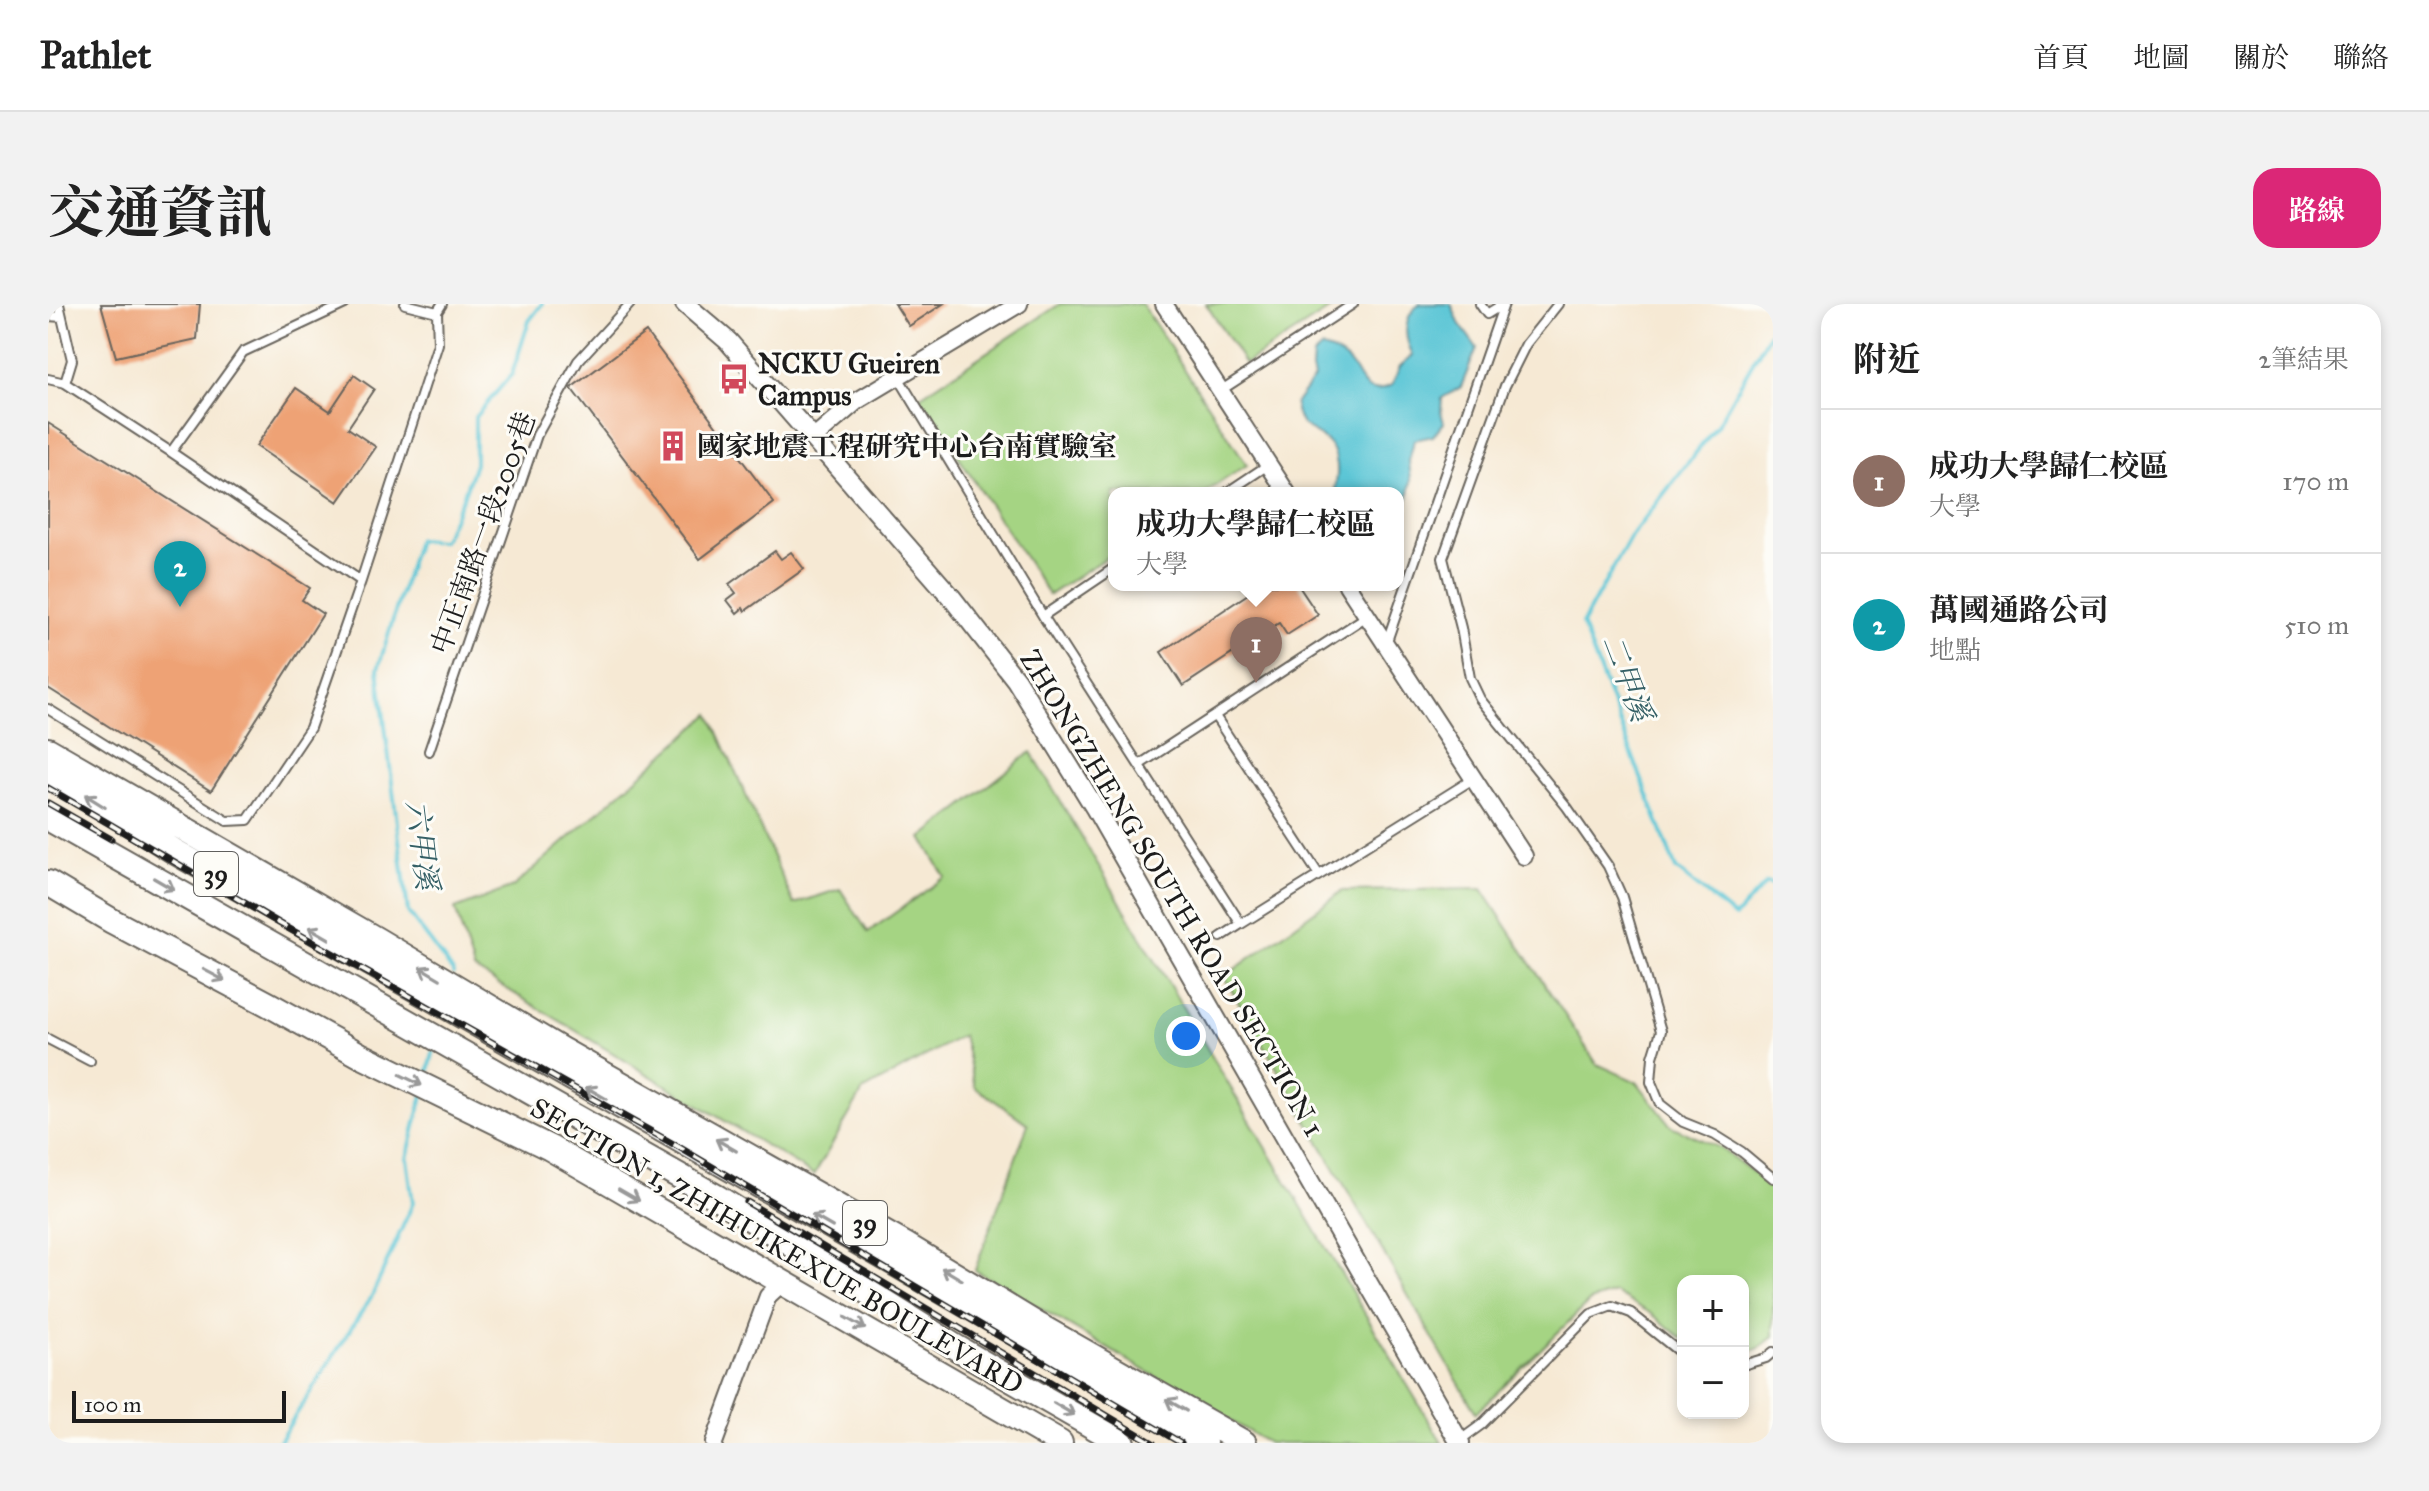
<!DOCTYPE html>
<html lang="zh-TW">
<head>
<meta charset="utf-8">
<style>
	body { margin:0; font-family:"IM FELL Great Primer","Noto Serif TC",serif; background:#f2f2f2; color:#222 }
	.controls { position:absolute; right:24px; bottom:24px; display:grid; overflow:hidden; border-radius:16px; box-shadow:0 4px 12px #0003 }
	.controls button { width:72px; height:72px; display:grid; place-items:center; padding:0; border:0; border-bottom:2px solid #e0e0e0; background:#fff; color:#222; font:40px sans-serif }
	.scale { position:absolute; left:24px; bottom:20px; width:214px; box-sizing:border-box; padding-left:8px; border:4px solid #1c1c1c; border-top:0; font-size:22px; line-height:28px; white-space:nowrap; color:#1c1c1c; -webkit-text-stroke:6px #fdfcf7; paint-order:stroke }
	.you { position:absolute; left:1138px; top:732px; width:28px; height:28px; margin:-20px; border:6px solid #fff; border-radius:50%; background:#1a73e8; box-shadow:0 0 0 12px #1a73e833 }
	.badge { display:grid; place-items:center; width:52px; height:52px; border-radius:50%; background:#db2777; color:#fff; font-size:26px; font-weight:700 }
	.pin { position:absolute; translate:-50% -66px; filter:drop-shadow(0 2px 4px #0008) }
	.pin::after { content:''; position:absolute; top:42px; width:28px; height:24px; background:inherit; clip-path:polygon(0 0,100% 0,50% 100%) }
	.popup { position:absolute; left:1060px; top:183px; width:296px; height:104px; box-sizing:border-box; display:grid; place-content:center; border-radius:16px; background:#fff; filter:drop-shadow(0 2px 6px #0005); font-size:26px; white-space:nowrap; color:#767676 }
	.popup b { font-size:30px; color:#222 }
	.popup::after { content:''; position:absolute; left:50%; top:100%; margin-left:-16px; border:16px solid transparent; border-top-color:#fff }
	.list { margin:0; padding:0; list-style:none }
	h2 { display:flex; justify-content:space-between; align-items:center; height:104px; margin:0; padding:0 32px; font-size:34px }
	h2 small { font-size:26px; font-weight:400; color:#767676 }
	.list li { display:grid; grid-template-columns:52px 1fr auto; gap:24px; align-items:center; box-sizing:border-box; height:144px; padding:0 32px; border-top:2px solid #e0e0e0 }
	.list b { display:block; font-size:30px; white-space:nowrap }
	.list p { margin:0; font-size:26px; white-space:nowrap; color:#767676 }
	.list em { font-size:26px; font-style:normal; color:#767676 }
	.map { position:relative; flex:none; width:1725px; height:1139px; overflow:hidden; border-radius:24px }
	header { display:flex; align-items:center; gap:48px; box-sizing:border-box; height:112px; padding:0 40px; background:#fff; border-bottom:2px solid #e0e0e0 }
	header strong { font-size:38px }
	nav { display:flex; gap:44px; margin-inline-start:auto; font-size:28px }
	.intro { display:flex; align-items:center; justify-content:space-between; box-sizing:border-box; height:192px; padding:0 48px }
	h1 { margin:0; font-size:56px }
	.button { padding:20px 36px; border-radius:24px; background:#db2777; color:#fff; font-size:28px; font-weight:700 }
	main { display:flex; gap:48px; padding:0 48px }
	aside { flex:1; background:#fff; border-radius:24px; box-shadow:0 4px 12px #0003 }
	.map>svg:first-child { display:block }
	.green { fill:#a5d483; stroke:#607850; stroke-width:2 }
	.water { fill:#5bc6d6; stroke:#3c7179; stroke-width:2 }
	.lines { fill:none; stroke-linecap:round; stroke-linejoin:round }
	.stream { stroke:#5bc6d6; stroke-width:4 }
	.building { fill:#eea275 }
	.service-casing { stroke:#68645c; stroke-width:12 }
	.minor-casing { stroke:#68645c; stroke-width:20 }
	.tertiary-casing { stroke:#68645c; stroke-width:22 }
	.primary-casing { stroke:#68645c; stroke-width:28 }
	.service { stroke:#fff; stroke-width:8 }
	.minor { stroke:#fff; stroke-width:16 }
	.tertiary { stroke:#fff; stroke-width:18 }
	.primary { stroke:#fff; stroke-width:24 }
	.rail-casing { stroke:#1c1c1c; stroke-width:7 }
	.rail { stroke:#fdfcf7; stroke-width:4; stroke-dasharray:12; stroke-linecap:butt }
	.oneway { stroke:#999 }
	.labels { text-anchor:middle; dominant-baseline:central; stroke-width:6; stroke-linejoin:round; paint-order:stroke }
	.shield { fill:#fdfcf7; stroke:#605f5e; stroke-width:2 }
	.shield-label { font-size:26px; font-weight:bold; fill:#1c1c1c }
	.poi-label { font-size:28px; font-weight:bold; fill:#1c1c1c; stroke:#fdfcf7; text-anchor:start }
	.street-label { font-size:28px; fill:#1c1c1c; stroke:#fdfcf7 }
	.water-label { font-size:30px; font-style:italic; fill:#356066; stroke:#fdfcf7 }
</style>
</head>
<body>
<header>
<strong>Pathlet</strong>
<nav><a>首頁</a><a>地圖</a><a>關於</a><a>聯絡</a></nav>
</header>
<div class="intro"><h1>交通資訊</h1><a class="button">路線</a></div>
<main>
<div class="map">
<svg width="1725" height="1139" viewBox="0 0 1725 1139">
	<rect width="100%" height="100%" fill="#fdfcf7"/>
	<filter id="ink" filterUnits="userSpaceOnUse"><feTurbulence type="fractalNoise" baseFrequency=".0125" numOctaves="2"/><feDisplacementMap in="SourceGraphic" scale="16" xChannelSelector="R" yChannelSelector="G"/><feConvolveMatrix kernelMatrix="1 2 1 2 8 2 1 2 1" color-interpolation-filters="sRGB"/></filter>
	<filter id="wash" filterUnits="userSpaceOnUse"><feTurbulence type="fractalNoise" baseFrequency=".006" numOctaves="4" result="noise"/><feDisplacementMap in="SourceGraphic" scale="32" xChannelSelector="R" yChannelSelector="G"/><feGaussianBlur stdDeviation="1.8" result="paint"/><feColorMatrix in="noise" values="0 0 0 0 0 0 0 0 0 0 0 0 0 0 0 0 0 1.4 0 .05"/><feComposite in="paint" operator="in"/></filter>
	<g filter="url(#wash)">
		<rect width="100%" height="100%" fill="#f6e9d4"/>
		<path class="green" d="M1012,0H1094L1199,161L1156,189H1066V248L1001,291L871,93Z
			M1158,0H1290L1197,60Z
			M662,410L746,600L792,585L820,628L897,573L874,534L983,448L1394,1139H1220L927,966L980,820L927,783L915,731L815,787L766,871L426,665L407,605L465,583Z
			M1434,585L1549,760L1589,778L1623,822L1672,844L1725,883V1033L1711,1044L1695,1051V977H1635V1035L1604,1010L1567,989L1542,997L1428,1109L1176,673L1294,587Z"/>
		<path class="water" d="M1372,0H1403L1411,19L1429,44L1413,83L1394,94L1393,108L1396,119L1385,132L1366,136L1361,157L1363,176L1361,191L1355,213L1359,226L1357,236L1350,240V189H1289L1287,186C1290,170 1292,150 1278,137C1261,121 1251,129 1247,100L1266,74L1264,65L1265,52L1274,44C1287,47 1301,55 1307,67C1317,86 1323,91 1344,81L1352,62L1365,51C1356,34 1354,12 1372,0Z"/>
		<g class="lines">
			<path class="stream" d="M1725,23L1668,123L1583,232L1534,320L1628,565L1687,613L1718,579L1725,581
				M405,670V668L360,608L330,365L369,236L395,237L415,193L427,160V113L464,70L481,17L494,0
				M379,775L386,745
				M230,1139L325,990L365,899L359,854L375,791"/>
		</g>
		<g id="blocks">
			<path class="building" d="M53,0H152L149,35L68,53Z
				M847,0H895L861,22Z
				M598,28L726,199L652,255L523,84Z
				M306,71L326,85L300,124L328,143L290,198L208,142L248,84L282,107Z
				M0,119L262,284L254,296L275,310L163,487L0,384Z
				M727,247L733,255L743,248L756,265L697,307L695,304L689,309L679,296L688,289L681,280Z
				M1203,281H1250L1270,311L1239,331L1231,319L1135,382L1113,348L1206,286Z"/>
		</g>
	</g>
	<g filter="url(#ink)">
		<use href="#blocks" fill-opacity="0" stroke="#68645c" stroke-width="2"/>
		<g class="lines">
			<g class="service-casing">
				<path id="service" d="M11,0L24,56L17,79L123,148L195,48L297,0
					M357,0L389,8L394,0
					M1432,0L1439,10L1455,0
					M1510,0L1478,40L1457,82L1395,254L1413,324L1422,374L1432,395L1519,503L1560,562L1574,593L1613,727L1605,753L1603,778L1612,800L1635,818L1667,831L1694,848L1725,874
					M0,12L14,13
					M849,71L995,312L1193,620L1425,475
					M0,75L17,79
					M1172,87L1305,0
					M1178,189L1220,161
					M313,277L390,40L389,8
					M995,312L1066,264
					M1338,340L1456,0
					M0,405L179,517L200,516L262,424L313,277L123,148
					M1167,412L1271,571
					M381,447L489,131L530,57L582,0
					M1091,461L1319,312
					M1173,633L1193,620
					M0,735L42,757
					M1695,1061L1718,1054L1725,1048
					M1411,1137L1433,1121L1543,1010L1564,1002L1583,1009L1635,1051"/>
			</g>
			<g class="minor-casing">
				<path id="minor" d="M1116,0L1239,189
					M765,135L809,97L971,0
					M1299,281L1476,552
					M666,1139L720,992L734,979"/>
			</g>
			<g class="tertiary-casing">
				<path id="tertiary" d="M637,0L680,37L904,294L968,376L1047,504L1412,1139"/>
			</g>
			<g class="primary-casing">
				<path id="primary" d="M0,446L329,636L515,747L859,942L991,1022L1196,1139
					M0,468L126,547L769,914L1156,1139
					M0,514L670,894L909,1044L1074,1139
					M0,579L64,617L220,700L312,751L502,844L1012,1139"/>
			</g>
			<use href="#service" class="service"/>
			<use href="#minor" class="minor"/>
			<use href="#tertiary" class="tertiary"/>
			<use href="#primary" class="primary"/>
			<g class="rail-casing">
				<path id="rail" d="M0,484L231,619L629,842L1133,1139
					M0,499L63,535
					M699,898L1105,1139"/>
			</g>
			<use href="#rail" class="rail"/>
		</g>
		<defs><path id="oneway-shaft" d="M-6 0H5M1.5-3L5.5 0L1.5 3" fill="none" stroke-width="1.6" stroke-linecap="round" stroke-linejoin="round" transform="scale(2)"/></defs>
		<g class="oneway">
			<use href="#oneway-shaft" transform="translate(47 497) rotate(-148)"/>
			<use href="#oneway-shaft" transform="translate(116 580) rotate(30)"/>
			<use href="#oneway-shaft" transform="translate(271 629) rotate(-150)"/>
			<use href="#oneway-shaft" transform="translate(382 669) rotate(-149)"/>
			<use href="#oneway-shaft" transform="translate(166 671) rotate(28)"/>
			<use href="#oneway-shaft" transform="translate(363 776) rotate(26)"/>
			<use href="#oneway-shaft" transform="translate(548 789) rotate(-150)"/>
			<use href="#oneway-shaft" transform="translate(678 841) rotate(-150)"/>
			<use href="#oneway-shaft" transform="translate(581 891) rotate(30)"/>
			<use href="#oneway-shaft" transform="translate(774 917) rotate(-150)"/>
			<use href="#oneway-shaft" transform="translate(904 970) rotate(-149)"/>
			<use href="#oneway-shaft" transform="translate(807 1019) rotate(29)"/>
			<use href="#oneway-shaft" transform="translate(1128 1101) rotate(-150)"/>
			<use href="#oneway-shaft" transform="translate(1016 1105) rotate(30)"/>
		</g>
	</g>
	<defs>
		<g id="bus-bare" transform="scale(2.4)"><path d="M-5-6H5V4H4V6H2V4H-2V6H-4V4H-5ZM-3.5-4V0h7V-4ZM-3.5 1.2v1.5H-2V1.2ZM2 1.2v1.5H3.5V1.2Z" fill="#d1495b" stroke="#fdfcf7" stroke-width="2.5" paint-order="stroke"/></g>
		<g id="building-bare" transform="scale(2.4)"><path d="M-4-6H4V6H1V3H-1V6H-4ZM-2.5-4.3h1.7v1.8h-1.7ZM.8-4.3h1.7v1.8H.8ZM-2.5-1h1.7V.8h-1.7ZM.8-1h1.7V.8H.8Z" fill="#d1495b" stroke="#fdfcf7" stroke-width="2.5" paint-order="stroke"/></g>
	</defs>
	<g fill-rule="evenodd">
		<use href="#bus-bare" x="686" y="75"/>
		<use href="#building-bare" x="625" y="142"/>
	</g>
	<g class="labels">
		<g class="shield">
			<rect x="146" y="548" width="44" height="44" rx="6"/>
			<rect x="795" y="897" width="44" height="44" rx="6"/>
		</g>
		<g class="shield-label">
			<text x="168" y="570">39</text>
			<text x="817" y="919">39</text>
		</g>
		<g class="poi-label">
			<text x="710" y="59">NCKU Gueiren<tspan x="710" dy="32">Campus</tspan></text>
			<text x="649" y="142">國家地震工程研究中心台南實驗室</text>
		</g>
		<g class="street-label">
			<text transform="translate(435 229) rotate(-70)">中正南路一段2005巷</text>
			<text transform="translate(1124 589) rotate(59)">ZHONGZHENG SOUTH ROAD SECTION 1</text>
			<text transform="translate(729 942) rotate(30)">SECTION 1, ZHIHUIKEXUE BOULEVARD</text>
		</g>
		<g class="water-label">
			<text transform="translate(1579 374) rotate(69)">二甲溪</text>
			<text transform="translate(374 541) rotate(83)">六甲溪</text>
		</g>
	</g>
</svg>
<div class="controls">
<button>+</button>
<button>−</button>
</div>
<div class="scale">100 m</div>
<div class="you"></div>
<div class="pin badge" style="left:1208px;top:379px;background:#8d6e63">1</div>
<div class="popup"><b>成功大學歸仁校區</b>大學</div>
<div class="pin badge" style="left:132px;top:303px;background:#0f9aa8">2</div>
</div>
<aside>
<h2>附近<small>2筆結果</small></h2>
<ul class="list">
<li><span class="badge" style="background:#8d6e63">1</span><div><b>成功大學歸仁校區</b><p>大學</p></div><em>170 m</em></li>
<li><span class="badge" style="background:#0f9aa8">2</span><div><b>萬國通路公司</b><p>地點</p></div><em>510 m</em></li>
</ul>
</aside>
</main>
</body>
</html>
